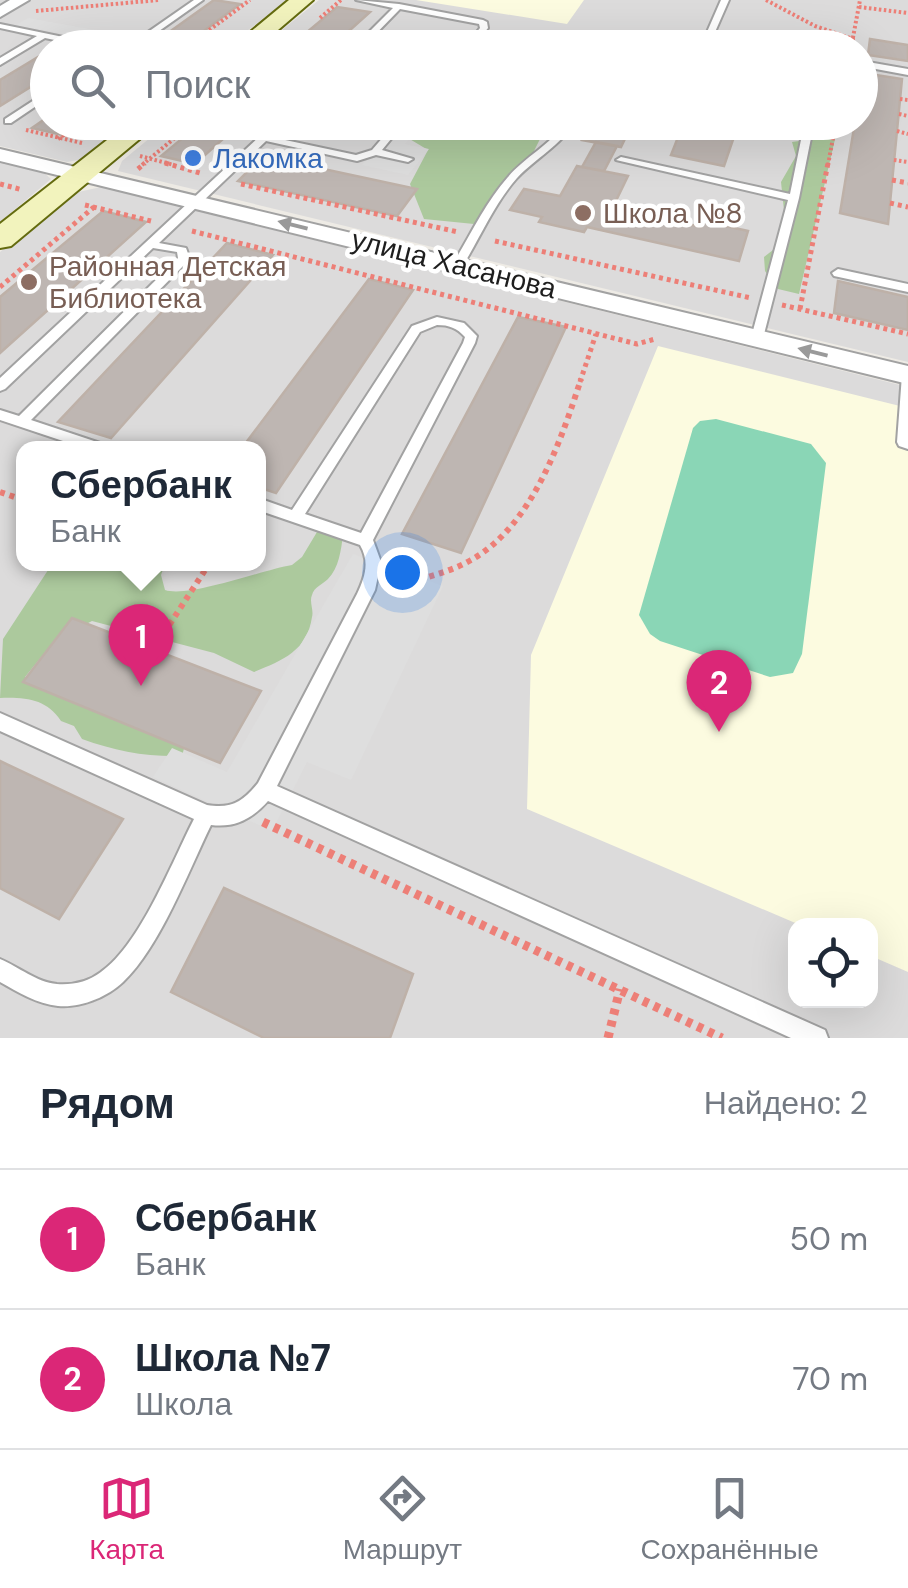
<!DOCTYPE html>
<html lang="ru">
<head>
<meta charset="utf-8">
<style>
	body { margin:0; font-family:"DM Sans",sans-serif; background:#f2f2f3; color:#1f2937 }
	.controls { position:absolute; right:30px; bottom:30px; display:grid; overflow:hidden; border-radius:20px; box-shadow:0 10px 40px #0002 }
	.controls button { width:90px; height:90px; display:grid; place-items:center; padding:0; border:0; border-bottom:2px solid #e0e1e3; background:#fff; color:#1f2937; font:50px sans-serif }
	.you { position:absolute; left:402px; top:572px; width:35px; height:35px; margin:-25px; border:8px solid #fff; border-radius:50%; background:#1a73e8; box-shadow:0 0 0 15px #1a73e833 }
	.badge { display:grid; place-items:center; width:65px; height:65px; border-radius:50%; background:#db2777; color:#fff; font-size:32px; font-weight:700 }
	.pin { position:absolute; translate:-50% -82px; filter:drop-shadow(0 2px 5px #0008) }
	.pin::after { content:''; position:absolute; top:52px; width:35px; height:30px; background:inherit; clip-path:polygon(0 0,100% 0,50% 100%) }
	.popup { position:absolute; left:16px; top:441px; width:250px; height:130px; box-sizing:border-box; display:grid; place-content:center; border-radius:20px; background:#fff; filter:drop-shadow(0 2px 8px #0005); font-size:32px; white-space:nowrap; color:#747a83 }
	.popup b { font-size:38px; color:#1f2937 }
	.popup::after { content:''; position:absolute; left:50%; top:100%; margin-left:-20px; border:20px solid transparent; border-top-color:#fff }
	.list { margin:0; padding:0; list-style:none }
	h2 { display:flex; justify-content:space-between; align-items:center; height:130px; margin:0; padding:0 40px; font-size:42px }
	h2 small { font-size:32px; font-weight:400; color:#747a83 }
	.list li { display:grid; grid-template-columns:65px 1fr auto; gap:30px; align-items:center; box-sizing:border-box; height:140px; padding:0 40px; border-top:2px solid #e0e1e3 }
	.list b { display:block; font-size:38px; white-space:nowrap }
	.list p { margin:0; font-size:32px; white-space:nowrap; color:#747a83 }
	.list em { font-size:32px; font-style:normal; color:#747a83 }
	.icon { flex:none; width:55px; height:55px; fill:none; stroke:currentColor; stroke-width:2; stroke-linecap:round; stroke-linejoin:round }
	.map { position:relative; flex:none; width:908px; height:1038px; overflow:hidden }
	.search { position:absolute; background:#fff; box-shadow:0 10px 40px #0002; left:30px; right:30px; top:30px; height:110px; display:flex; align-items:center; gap:25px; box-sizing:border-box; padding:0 35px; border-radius:55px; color:#747a83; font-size:38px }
	.sheet { height:410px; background:#fff }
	nav { display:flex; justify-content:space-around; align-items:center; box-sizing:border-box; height:140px; border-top:2px solid #e0e1e3; background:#fff; font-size:28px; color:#747a83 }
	nav a { display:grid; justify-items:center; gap:5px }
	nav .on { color:#db2777 }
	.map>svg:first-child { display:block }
	.residential { fill:#dcdbdb; fill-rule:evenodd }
	.education { fill:#fcfbe0 }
	.forest { fill:#acc99d }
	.pitch { fill:#8ad6b6 }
	.parking { fill:#dedede }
	.building { fill:#beb6b2; stroke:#beb1a8; stroke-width:2.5 }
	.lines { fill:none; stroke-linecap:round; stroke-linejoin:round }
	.service-casing { stroke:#a2a2a2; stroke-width:4 }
	.minor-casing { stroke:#a2a2a2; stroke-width:4 }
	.secondary-casing { stroke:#646b0f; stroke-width:4 }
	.path-far3 { stroke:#ed7f77; stroke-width:4; stroke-dasharray:2.5 2.5; stroke-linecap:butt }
	.path-far2 { stroke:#ed7f77; stroke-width:5; stroke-dasharray:4 4; stroke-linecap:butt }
	.path-far1 { stroke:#ed7f77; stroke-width:6; stroke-dasharray:5 5; stroke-linecap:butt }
	.path { stroke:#ed7f77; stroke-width:9; stroke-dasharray:6 6; stroke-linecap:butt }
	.service { fill:#fff; fill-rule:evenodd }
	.minor { fill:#fff; fill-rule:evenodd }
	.secondary { fill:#f2f3bd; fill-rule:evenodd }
	.oneway { fill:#9a9a9a }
	.shop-dot { fill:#3f7fe0; stroke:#fff; stroke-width:4 }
	.education-dot { fill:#8d6e63; stroke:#fff; stroke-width:4 }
	.labels { text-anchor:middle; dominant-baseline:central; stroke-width:9; stroke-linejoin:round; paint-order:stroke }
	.far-shop-label { font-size:28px; fill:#366cbe; stroke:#fff; text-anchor:start }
	.far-education-label { font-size:28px; fill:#785e54; stroke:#fff; text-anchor:start }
	.far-street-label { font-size:28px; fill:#1e1e1e; stroke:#fff }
</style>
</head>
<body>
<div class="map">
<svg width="908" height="1038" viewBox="0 0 908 1038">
	<rect width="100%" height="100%" fill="#eeebe5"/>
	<path class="residential" d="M0,0H287L226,47L48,48V122L130,123L83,159L67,162L0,146Z
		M319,0H908V362L118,171L122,161L168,123L860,122V48L261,47Z
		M0,162L43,172L51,179L0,222Z
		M101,187L908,387V1038H0V252L74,193ZM23,448H258V564H23ZM796,926H870V1001H796Z"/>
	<path class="education" d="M416,0H584L567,24Z
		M658,346L908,408V972L871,956L870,926L800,925L527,809L531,655Z"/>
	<path class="forest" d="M488,122L540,139L532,155L490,199L483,216L474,224L424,219L410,184L428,150L408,138C418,113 465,123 488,122Z
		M823,125L833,127L836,135L799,294L778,289L765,271L764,257L787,239L781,182L796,156L792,142L813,139L816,126Z
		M330,529L343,535C341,550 339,568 328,579C323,584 314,587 312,595C309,602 314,610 312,617C307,651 283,660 254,672L214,653L92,621L55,640L25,677L186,741L182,756C146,757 115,751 82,739L74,726L61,721C47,699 25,697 0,698L3,639L52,564H165L161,575L165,590C189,598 262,570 292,565L302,557L317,532Z"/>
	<path class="pitch" d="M716,419L811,444L826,463L802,654L793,673L770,677L660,641L650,634L639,615L693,428L700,421Z"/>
	<path class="parking" d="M28,18L134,37L123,45L16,25Z
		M400,123L420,125L405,144L429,149L408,175L362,165Z
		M353,554L443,586L351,780L307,762L272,831L153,777L172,748L227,772Z"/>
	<path class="building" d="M214,0L240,4L181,48H147Z
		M337,7L370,12L330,48H288Z
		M500,33L533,38L526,48H488Z
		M870,39L908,45V61L868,55Z
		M48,51V76L0,106V80Z
		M863,73L902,79L888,224L840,213L855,122H860Z
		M48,117V122H78L62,135L32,128Z
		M202,122H242L195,164L161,156Z
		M592,122H633L621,147L582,140Z
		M684,122H739L724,166L671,155Z
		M596,142L617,146L604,171L582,167Z
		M263,156L417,189L397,216L238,181Z
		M577,166L628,176L613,207L701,227L703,221L748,231L739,261L587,227L584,232L539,222L542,217L510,210L524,189L560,196Z
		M103,211L146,222L0,353V297Z
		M227,243L273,255L111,438L58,422Z
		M369,279L413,290L276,493L258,487V448H242Z
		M838,281L908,297V330L834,313Z
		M518,317L566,327L461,553L402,534Z
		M72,618L261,691L220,763L23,682Z
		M0,761L123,819L59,919L0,888Z
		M224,888L413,974L390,1038H264L171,992Z"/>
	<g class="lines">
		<g class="service-casing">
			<path id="service" d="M194,0H203L135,48H125Z
				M356,0L399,4L483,20L487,22L488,28L472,48H463L480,28L479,24L400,9L362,48H353L393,8Z
				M721,0H729L708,48H700Z
				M0,24L107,46L111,48H93L45,38L0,65V58L37,36L0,28Z
				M633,42L654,46L655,48H615Z
				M868,62L908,69V75L865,67V63Z
				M48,91V98L11,123H5V119Z
				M275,122H285L271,137L356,155L372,150L396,122H405L382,150L413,159L408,162L376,155L357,161L266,141L159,243L186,248L190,259L188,261L31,420L103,444L105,448H84L0,420V410L19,416L178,258L177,252L153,248L5,389L0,391V378Z
				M566,122H575C560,146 536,158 517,178C494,204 480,238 462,267H454L452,265C470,236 485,203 508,177C525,157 550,145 566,122Z
				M799,122L814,123L799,198L763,338L757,342L751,338L788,200L616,160L621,157L790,194L804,125Z
				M838,269L908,284V292L834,276L832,273Z
				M437,317L464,323L477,336L475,343L373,540L381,562L375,590L277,786L825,1030L828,1038H791L268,801C252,819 235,828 211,825C188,872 160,947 123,982C106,998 80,1008 58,1006C37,1004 18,992 0,982V959C19,967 36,982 57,984C73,985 88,982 101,972C140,945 172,862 194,819L0,731V713L207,805C231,809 243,802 258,783L357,594C365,577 370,562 360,545L258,510V498L292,510L412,326ZM437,325C449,325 457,328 465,337L463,343L361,533L305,514L420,332Z
				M908,370V449L899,446L897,442L902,375Z"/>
		</g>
		<g class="minor-casing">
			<path id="minor" d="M10,0H29L0,17V6Z
				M0,149L908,366V384L0,161Z"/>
		</g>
		<g class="secondary-casing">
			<path id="secondary" d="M289,0H313L257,48H231Z
				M130,122H160L11,246L0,248V224Z"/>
		</g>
		<path class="path-far3" d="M766,0L815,26L853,39L798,48
			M859,7L908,13
			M36,11L159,0
			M320,18L341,0
			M185,48L250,0
			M851,48L860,0
			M900,99L908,100
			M899,114L908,116
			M26,130L82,143
			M897,131L908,134
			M58,139L82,122
			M140,156L174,165
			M894,160L908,162
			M142,165L194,122
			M828,165L836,122"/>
		<path class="path-far2" d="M165,163L200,173
			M138,169L145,163
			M892,180L908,183
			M0,184L23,190
			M241,184L458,232
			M890,203L908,207
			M85,205L151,221
			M192,231L637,344L655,339
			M495,241L751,298
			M0,287L94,207
			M782,305L908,334
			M800,309L828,163
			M580,382L596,334"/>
		<path class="path-far1" d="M0,492L23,500
			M391,588C417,579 447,574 471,560C532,526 561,441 581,379
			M153,650L209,564"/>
		<path class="path" d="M263,822L722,1038
			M608,1038L620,989"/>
		<use href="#service" class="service"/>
		<use href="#minor" class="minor"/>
		<use href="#secondary" class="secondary"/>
	</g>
	<defs><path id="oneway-solid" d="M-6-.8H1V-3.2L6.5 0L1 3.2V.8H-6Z" transform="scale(2.5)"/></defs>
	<g class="oneway">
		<use href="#oneway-solid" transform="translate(293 225) rotate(-166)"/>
		<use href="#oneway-solid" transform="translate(813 352) rotate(-166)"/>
	</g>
	<circle class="shop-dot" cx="193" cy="158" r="10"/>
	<g class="education-dot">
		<circle cx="583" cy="213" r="10"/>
		<circle cx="29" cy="282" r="10"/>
	</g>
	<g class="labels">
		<g class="far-shop-label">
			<text x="213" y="158">Лакомка</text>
		</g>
		<g class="far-education-label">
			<text x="603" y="213">Школа №8</text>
			<text x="49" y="266">Районная Детская<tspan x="49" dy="32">Библиотека</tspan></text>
		</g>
		<g class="far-street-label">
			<text transform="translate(454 264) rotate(14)">улица Хасанова</text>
		</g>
	</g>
</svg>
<div class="controls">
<button><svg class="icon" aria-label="locate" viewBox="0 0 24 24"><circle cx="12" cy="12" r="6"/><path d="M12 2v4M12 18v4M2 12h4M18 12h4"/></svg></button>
</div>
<div class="you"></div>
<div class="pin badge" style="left:141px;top:686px">1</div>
<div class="popup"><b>Сбербанк</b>Банк</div>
<div class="pin badge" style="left:719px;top:732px">2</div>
<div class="search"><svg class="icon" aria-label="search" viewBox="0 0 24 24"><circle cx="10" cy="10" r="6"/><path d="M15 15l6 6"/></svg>Поиск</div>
</div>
<section class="sheet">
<h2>Рядом<small>Найдено: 2</small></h2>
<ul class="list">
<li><span class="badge">1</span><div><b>Сбербанк</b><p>Банк</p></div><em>50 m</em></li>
<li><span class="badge">2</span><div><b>Школа №7</b><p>Школа</p></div><em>70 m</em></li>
</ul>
</section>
<nav>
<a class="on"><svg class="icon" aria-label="map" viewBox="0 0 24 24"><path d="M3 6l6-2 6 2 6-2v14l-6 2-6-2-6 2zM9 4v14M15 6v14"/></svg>Карта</a>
<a><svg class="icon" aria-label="directions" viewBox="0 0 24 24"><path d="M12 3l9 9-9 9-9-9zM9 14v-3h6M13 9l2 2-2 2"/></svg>Маршрут</a>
<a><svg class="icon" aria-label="saved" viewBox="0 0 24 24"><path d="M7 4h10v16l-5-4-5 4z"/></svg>Сохранённые</a>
</nav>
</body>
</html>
